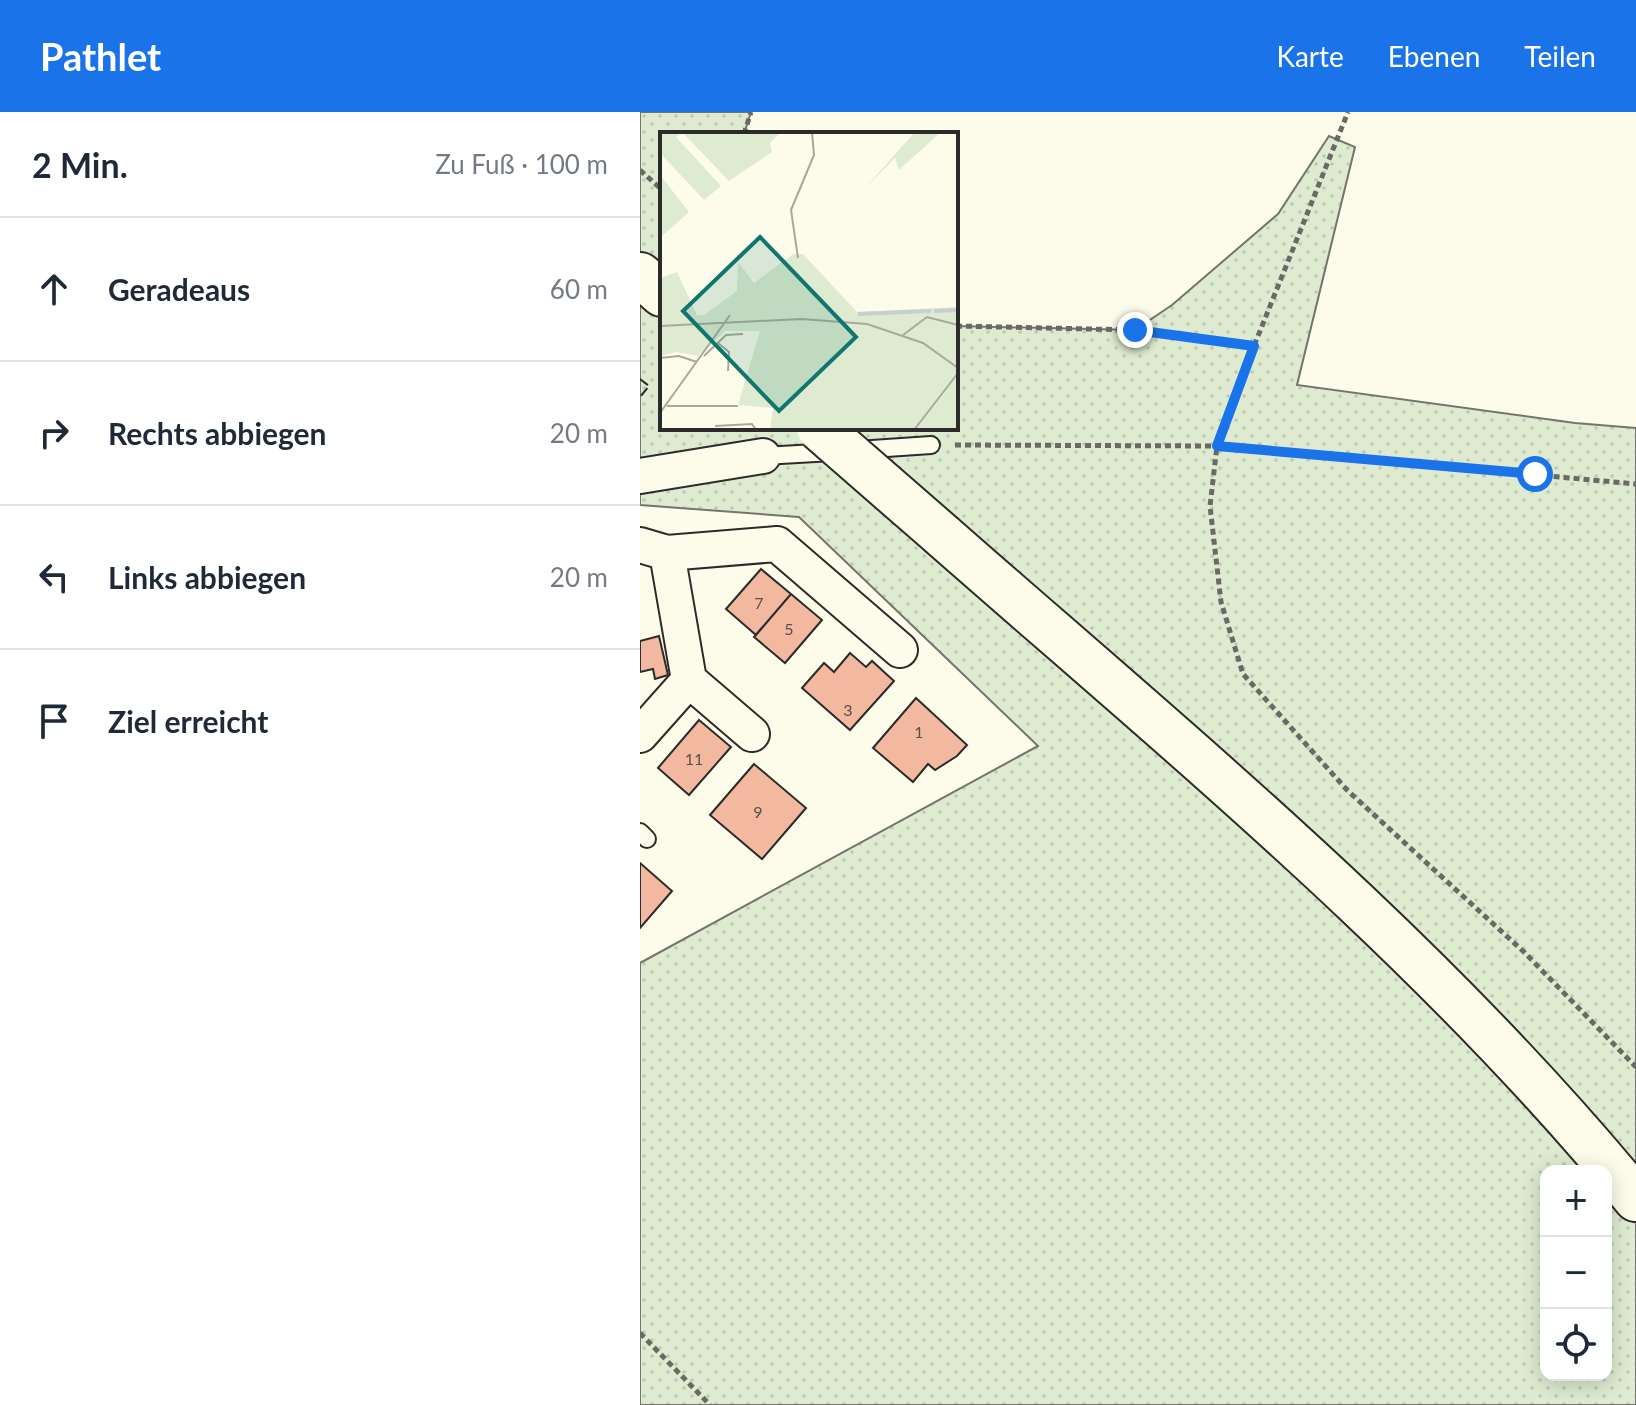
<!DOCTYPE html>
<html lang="de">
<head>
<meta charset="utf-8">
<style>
	body { margin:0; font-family:Lato,sans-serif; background:#f2f2f3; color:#1f2937 }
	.controls { position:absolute; right:24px; bottom:24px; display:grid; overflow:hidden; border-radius:16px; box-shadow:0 4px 20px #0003 }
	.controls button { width:72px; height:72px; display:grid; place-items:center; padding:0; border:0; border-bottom:2px solid #e0e1e3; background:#fff; color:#1f2937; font:40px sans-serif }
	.stop { position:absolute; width:24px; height:24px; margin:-18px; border:6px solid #1a73e8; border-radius:50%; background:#fff }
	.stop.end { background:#1a73e8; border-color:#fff; box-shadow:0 2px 8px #0008 }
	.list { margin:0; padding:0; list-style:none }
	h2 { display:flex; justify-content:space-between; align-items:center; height:104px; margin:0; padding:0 32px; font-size:34px }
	h2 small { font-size:26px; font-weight:400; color:#747a83 }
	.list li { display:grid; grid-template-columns:52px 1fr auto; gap:24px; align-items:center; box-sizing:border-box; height:144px; padding:0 32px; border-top:2px solid #e0e1e3 }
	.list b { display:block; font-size:30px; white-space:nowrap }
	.list em { font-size:26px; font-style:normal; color:#747a83 }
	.icon { flex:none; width:44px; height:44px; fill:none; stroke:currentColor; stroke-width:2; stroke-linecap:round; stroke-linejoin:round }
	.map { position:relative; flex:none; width:996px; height:1293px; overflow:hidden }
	header { display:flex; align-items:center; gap:48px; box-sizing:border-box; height:112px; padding:0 40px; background:#1a73e8; color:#fff }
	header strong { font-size:38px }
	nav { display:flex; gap:44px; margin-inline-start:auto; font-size:28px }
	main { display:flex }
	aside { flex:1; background:#fff }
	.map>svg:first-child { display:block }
	.green { fill:url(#green-dots); stroke:#74746e; stroke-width:2; fill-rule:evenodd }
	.building { fill:#f2b8a0; stroke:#2b2b2b; stroke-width:2 }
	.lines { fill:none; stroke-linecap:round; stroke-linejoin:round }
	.lane-casing { stroke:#2b2b2b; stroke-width:20 }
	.street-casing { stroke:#2b2b2b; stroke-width:38 }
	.primary-casing { stroke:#2b2b2b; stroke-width:48 }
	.path { stroke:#6a6964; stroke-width:5; stroke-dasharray:6 4; stroke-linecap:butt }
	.lane { stroke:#fdfbea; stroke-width:16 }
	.street { stroke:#fdfbea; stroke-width:34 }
	.primary { stroke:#fdfbea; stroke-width:44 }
	.primary-bridge-casing { stroke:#2b2b2b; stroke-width:48; stroke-linecap:butt }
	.primary-bridge { stroke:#fdfbea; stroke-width:44 }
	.fence { stroke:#2b2b2b; stroke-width:2; stroke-dasharray:10 4; stroke-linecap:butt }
	.route { stroke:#1a73e8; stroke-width:10 }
	.labels { text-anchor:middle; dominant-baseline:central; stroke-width:6; stroke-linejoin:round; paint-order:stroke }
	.number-label { font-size:16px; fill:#5d4e48 }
	.inset-river { fill:none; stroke:#c7d0d0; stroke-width:4 }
	.inset-road { fill:none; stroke:#a9a89e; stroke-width:2 }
	.view { fill:#0f766e; fill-opacity:0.15; stroke:#0f766e; stroke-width:4 }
	.inset-edge { fill:none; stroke:#2b2b2b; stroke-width:4 }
</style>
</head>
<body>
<header>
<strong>Pathlet</strong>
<nav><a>Karte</a><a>Ebenen</a><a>Teilen</a></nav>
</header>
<main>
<aside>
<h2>2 Min.<small>Zu Fuß · 100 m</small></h2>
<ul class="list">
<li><svg class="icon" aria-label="ahead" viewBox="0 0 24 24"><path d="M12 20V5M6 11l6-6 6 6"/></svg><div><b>Geradeaus</b></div><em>60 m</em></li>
<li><svg class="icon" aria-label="right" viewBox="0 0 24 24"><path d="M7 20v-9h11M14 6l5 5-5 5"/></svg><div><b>Rechts abbiegen</b></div><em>20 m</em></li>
<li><svg class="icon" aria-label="left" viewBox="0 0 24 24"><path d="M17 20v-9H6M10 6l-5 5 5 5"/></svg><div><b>Links abbiegen</b></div><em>20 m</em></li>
<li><svg class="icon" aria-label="arrive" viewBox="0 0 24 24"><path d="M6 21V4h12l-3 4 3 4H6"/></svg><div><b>Ziel erreicht</b></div></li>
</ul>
</aside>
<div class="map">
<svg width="996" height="1293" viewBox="0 0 996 1293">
	<defs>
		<pattern id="green-dots" width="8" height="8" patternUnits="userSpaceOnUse" patternTransform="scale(2)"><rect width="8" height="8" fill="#deebd1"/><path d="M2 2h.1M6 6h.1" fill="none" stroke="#bfcab4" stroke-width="1.8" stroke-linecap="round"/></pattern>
	</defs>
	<rect width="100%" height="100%" fill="#fdfbea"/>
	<path class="green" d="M0,0H111L104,22H22V316H316V214L495,218L532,193L638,102L689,24L715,35L657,273L935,311L996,316V1293H0V851L398,634L159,405L0,393ZM906,1059H966V1263H906Z"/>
	<path class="building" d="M121,457L151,482L116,523L86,497Z
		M151,482L182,508L145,551L114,525Z
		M19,524L28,563L15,567L13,557L0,560V529Z
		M210,541L226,555L232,549L254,569L210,618L162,576L184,551L194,560Z
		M276,586L327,633L317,644L295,658L288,652L273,670L233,636Z
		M59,608L91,635L49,683L18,656Z
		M114,652L166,696L122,747L70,703Z
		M0,751L32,779L0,816Z"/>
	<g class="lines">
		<g class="lane-casing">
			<path id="lane" d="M217,338L291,333
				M123,344L193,340
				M0,720L7,727"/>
		</g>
		<g class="street-casing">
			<path id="street" d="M0,364L123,344
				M0,433L27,441L137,432L260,538
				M49,568L112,622
				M0,623L49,568L27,441"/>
		</g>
		<g class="primary-casing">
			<path id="primary" d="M0,163L22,182
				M303,424C543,635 793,839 996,1087"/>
		</g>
		<path class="path" d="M104,22L111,0
			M0,58L22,78
			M316,214L495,218L614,234L708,0
			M614,234L577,334L570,394L581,490L603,562L707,678L884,840L996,955
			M315,333L577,334L996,372
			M0,1221L70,1293"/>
		<use href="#lane" class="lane"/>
		<use href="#street" class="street"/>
		<use href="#primary" class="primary"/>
		<g class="primary-bridge-casing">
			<path id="primary-bridge" d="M179,316L303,424"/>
		</g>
		<use href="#primary-bridge" class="primary-bridge"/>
		<path class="fence" d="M0,267L9,274L0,285"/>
	</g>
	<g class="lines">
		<path class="route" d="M495,218L614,234L577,334L895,362"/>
	</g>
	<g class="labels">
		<g class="number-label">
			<text x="119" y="490">7</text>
			<text x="149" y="516">5</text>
			<text x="208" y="597">3</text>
			<text x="279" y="619">1</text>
			<text x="54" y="646">11</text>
			<text x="118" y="699">9</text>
		</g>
	</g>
	<g transform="translate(20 20)">
		<rect width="298" height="298" fill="#fdfbea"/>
		<path d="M0,0H121L110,11L112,20L69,49L23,1L16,5L61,54L44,68L0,21ZM255,0H281L239,38L235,26L204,57ZM0,43L29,80L0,106ZM133,122H143L197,180L298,175V298H110L113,276L78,273L100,199H65L38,224L16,220L0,224V146L17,140L37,183H44L77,159L78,130L94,151Z" fill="#deebd1"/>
		<path class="inset-river" d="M274,179L298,178M198,182L271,179"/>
		<path class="inset-road" d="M138,126L131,78L154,23L152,0M0,194L142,187L207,192L263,211L298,236M243,203L267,185L298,193M58,211L69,220L68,239M44,224L66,203L83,202M0,226L19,224L37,230M7,274H78M0,281L70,183M55,294L92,292L96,298M254,298L298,241"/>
		<path class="view" d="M100,105L196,205L119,279L23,179Z"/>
		<rect width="298" height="298" class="inset-edge"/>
	</g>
</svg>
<div class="controls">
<button>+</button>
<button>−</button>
<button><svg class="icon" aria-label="locate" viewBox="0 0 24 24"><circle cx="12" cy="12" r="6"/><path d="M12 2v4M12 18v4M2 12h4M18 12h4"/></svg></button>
</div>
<div class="stop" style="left:895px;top:362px"></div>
<div class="stop end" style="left:495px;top:218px"></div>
</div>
</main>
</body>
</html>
